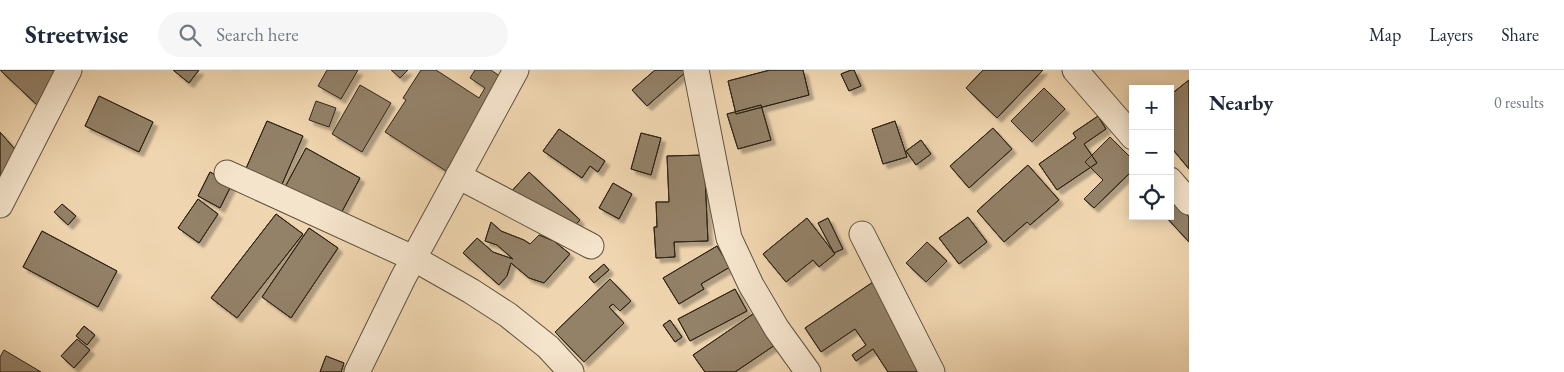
<!DOCTYPE html>
<html lang="en">
<head>
<meta charset="utf-8">
<style>
	body { margin:0; font-family:"EB Garamond",serif; background:#f6f6f7; color:#1f2937 }
	.controls { position:absolute; right:15px; top:15px; display:grid; overflow:hidden; border-radius:0px; box-shadow:0 2px 12px #0003 }
	.controls button { width:45px; height:45px; display:grid; place-items:center; padding:0; border:0; border-bottom:1px solid #e0e1e3; background:#fff; color:#1f2937; font:25px sans-serif }
	.list { margin:0; padding:0; list-style:none }
	h2 { display:flex; justify-content:space-between; align-items:center; height:65px; margin:0; padding:0 20px; font-size:21px }
	h2 small { font-size:16px; font-weight:400; color:#747a83 }
	.icon { flex:none; width:28px; height:28px; fill:none; stroke:currentColor; stroke-width:2; stroke-linecap:round; stroke-linejoin:round }
	.map { position:relative; flex:none; width:1189px; height:302px; overflow:hidden }
	header { display:flex; align-items:center; gap:30px; box-sizing:border-box; height:70px; padding:0 25px; background:#fff; border-bottom:1px solid #e0e1e3 }
	header strong { font-size:24px }
	nav { display:flex; gap:28px; margin-inline-start:auto; font-size:18px }
	.search { width:350px; height:45px; background:#f6f6f7; display:flex; align-items:center; gap:12px; box-sizing:border-box; padding:0 18px; border-radius:28px; color:#747a83; font-size:19px }
	main { display:flex }
	aside { flex:1; background:#fff }
	.map>svg:first-child { display:block }
	.building { fill:#938168; stroke:#2e2519; filter:url(#shadow) }
	.lines { fill:none; stroke-linecap:round; stroke-linejoin:round }
	.minor-casing { stroke:#5e513f; stroke-width:27 }
	.minor { stroke:#f5e4cc; stroke-width:25 }
</style>
</head>
<body>
<header>
<strong>Streetwise</strong>
<div class="search"><svg class="icon" aria-label="search" viewBox="0 0 24 24"><circle cx="10" cy="10" r="6"/><path d="M15 15l6 6"/></svg>Search here</div>
<nav><a>Map</a><a>Layers</a><a>Share</a></nav>
</header>
<main>
<div class="map">
<svg width="1189" height="302" viewBox="0 0 1189 302">
	<defs>
		<filter id="shadow"><feDropShadow dx="4.5" dy="4.5" stdDeviation="1" flood-color="#0004"/></filter>
	</defs>
	<rect width="100%" height="100%" fill="#f0d6b0"/>
	<filter id="stains"><feTurbulence type="fractalNoise" baseFrequency=".004" numOctaves="4"/><feColorMatrix values="0 0 0 0 .2 0 0 0 0 .09 0 0 0 0 .02 0 0 0 .5 -.17"/></filter>
	<radialGradient id="worn" r=".72"><stop offset=".6" stop-color="#630" stop-opacity="0"/><stop offset="1" stop-color="#630" stop-opacity=".3"/></radialGradient>
	<path class="building" d="M0,0H57L38,36Z
		M0,0H57L38,36Z
		M173,0H199L189,13Z
		M173,0H199L189,13Z
		M327,0H358L341,29L318,16Z
		M391,0H408L400,8Z
		M421,0H436L479,28L485,18L470,8L475,0H491L505,10L446,101L385,62L406,30L403,28Z
		M655,0H688L647,36L632,20Z
		M655,0H688L647,36L632,20Z
		M770,0H803L809,25L736,44L728,11Z
		M770,0H803L809,25L736,44L728,11Z
		M851,0H854L861,16L849,21L841,4Z
		M851,0H854L861,16L849,21L841,4Z
		M983,0H1043L997,48L966,18Z
		M983,0H1043L997,48L966,18Z
		M1189,10V99L1170,76V25Z
		M1189,10V99L1170,76V25Z
		M360,15L391,33L362,82L332,64Z
		M1044,18L1065,39L1032,72L1011,51Z
		M1044,18L1065,39L1032,72L1011,51Z
		M99,26L153,52L139,82L85,56Z
		M99,26L153,52L139,82L85,56Z
		M316,31L336,38L329,57L309,50Z
		M761,35L771,70L738,79L727,44Z
		M761,35L771,70L738,79L727,44Z
		M1098,46L1106,59L1084,74L1097,93L1057,120L1039,94L1076,68L1073,63Z
		M1098,46L1106,59L1084,74L1097,93L1057,120L1039,94L1076,68L1073,63Z
		M267,51L303,66L276,128L240,112Z
		M267,51L303,66L276,128L240,112Z
		M895,51L907,87L883,94L872,59Z
		M895,51L907,87L883,94L872,59Z
		M993,58L1012,79L969,118L950,96Z
		M993,58L1012,79L969,118L950,96Z
		M559,59L605,91L598,102L590,96L582,108L543,81Z
		M559,59L605,91L598,102L590,96L582,108L543,81Z
		M0,62L26,92L0,113Z
		M0,62L26,92L0,113Z
		M641,63L661,68L651,105L631,99Z
		M641,63L661,68L651,105L631,99Z
		M1110,67L1133,90V100L1094,138L1084,129L1103,110L1085,92Z
		M1110,67L1133,90V100L1094,138L1084,129L1103,110L1085,92Z
		M921,70L931,84L916,95L906,81Z
		M921,70L931,84L916,95L906,81Z
		M306,78L360,108L338,149L284,119Z
		M306,78L360,108L338,149L284,119Z
		M704,85L708,171L674,172L675,187L656,188L654,157H657L656,132H669L667,86Z
		M704,85L708,171L674,172L675,187L656,188L654,157H657L656,132H669L667,86Z
		M1028,95L1059,130L1030,155L1027,152L1004,172L977,141Z
		M1028,95L1059,130L1030,155L1027,152L1004,172L977,141Z
		M210,102L232,114L220,138L198,126Z
		M210,102L232,114L220,138L198,126Z
		M529,102L580,150L561,170L510,123Z
		M529,102L580,150L561,170L510,123Z
		M613,113L632,124L619,149L599,138Z
		M613,113L632,124L619,149L599,138Z
		M1170,127L1189,147V172L1165,146H1170Z
		M1170,127L1189,147V172L1165,146H1170Z
		M198,129L218,144L199,173L178,158Z
		M198,129L218,144L199,173L178,158Z
		M62,134L76,146L68,155L54,142Z
		M62,134L76,146L68,155L54,142Z
		M276,144L303,164L237,248L211,228Z
		M276,144L303,164L237,248L211,228Z
		M968,147L987,172L959,194L939,168Z
		M968,147L987,172L959,194L939,168Z
		M807,148L835,184L819,197L813,190L786,212L763,184Z
		M807,148L835,184L819,197L813,190L786,212L763,184Z
		M828,148L843,179L834,183L818,153Z
		M828,148L843,179L834,183L818,153Z
		M491,152L501,161L524,170L530,174L539,165L554,171L570,184L544,213L529,208L511,193L507,206L499,215L463,183L477,168L493,182L513,189L497,175L485,171Z
		M491,152L501,161L524,170L530,174L539,165L554,171L570,184L544,213L529,208L511,193L507,206L499,215L463,183L477,168L493,182L513,189L497,175L485,171Z
		M309,158L338,178L291,248L262,227Z
		M309,158L338,178L291,248L262,227Z
		M42,161L117,201L98,237L23,197Z
		M42,161L117,201L98,237L23,197Z
		M927,172L947,191L926,212L906,193Z
		M927,172L947,191L926,212L906,193Z
		M717,176L730,197L701,214L704,219L679,234L663,208Z
		M717,176L730,197L701,214L704,219L679,234L663,208Z
		M604,194L609,200L594,213L589,207Z
		M604,194L609,200L594,213L589,207Z
		M610,209L631,231L620,241L613,234L609,237L624,253L584,292L555,262Z
		M610,209L631,231L620,241L613,234L609,237L624,253L584,292L555,262Z
		M873,212L931,302H888L873,279L856,291L852,285L866,275L855,259L821,282L805,258Z
		M873,212L931,302H888L873,279L856,291L852,285L866,275L855,259L821,282L805,258Z
		M735,219L747,241L690,271L678,249Z
		M735,219L747,241L690,271L678,249Z
		M756,242L778,273L735,302H705L693,285Z
		M756,242L778,273L735,302H705L693,285Z
		M670,250L682,267L675,272L663,255Z
		M670,250L682,267L675,272L663,255Z
		M84,256L95,265L87,275L76,266Z
		M84,256L95,265L87,275L76,266Z
		M77,269L90,280L74,298L61,286Z
		M77,269L90,280L74,298L61,286Z
		M4,280L41,302H0V287Z
		M326,286L344,293L341,302H320Z
		M326,286L344,293L341,302H320Z"/>
	<g class="lines">
		<g class="minor-casing">
			<path id="minor" d="M696,0L729,168L751,215L777,259L808,302
				M1075,0L1133,67
				M227,103L413,188L471,221L508,245L548,277L571,302
				M458,106L591,176
				M1170,110L1189,132
				M0,135L69,0
				M862,164L932,302
				M357,302L403,208L516,0"/>
		</g>
		<use href="#minor" class="minor"/>
	</g>
	<rect width="100%" height="100%" filter="url(#stains)"/>
	<rect width="100%" height="100%" fill="url(#worn)"/>
</svg>
<div class="controls">
<button>+</button>
<button>−</button>
<button><svg class="icon" aria-label="locate" viewBox="0 0 24 24"><circle cx="12" cy="12" r="6"/><path d="M12 2v4M12 18v4M2 12h4M18 12h4"/></svg></button>
</div>
</div>
<aside>
<h2>Nearby<small>0 results</small></h2>
<ul class="list">
</ul>
</aside>
</main>
</body>
</html>
